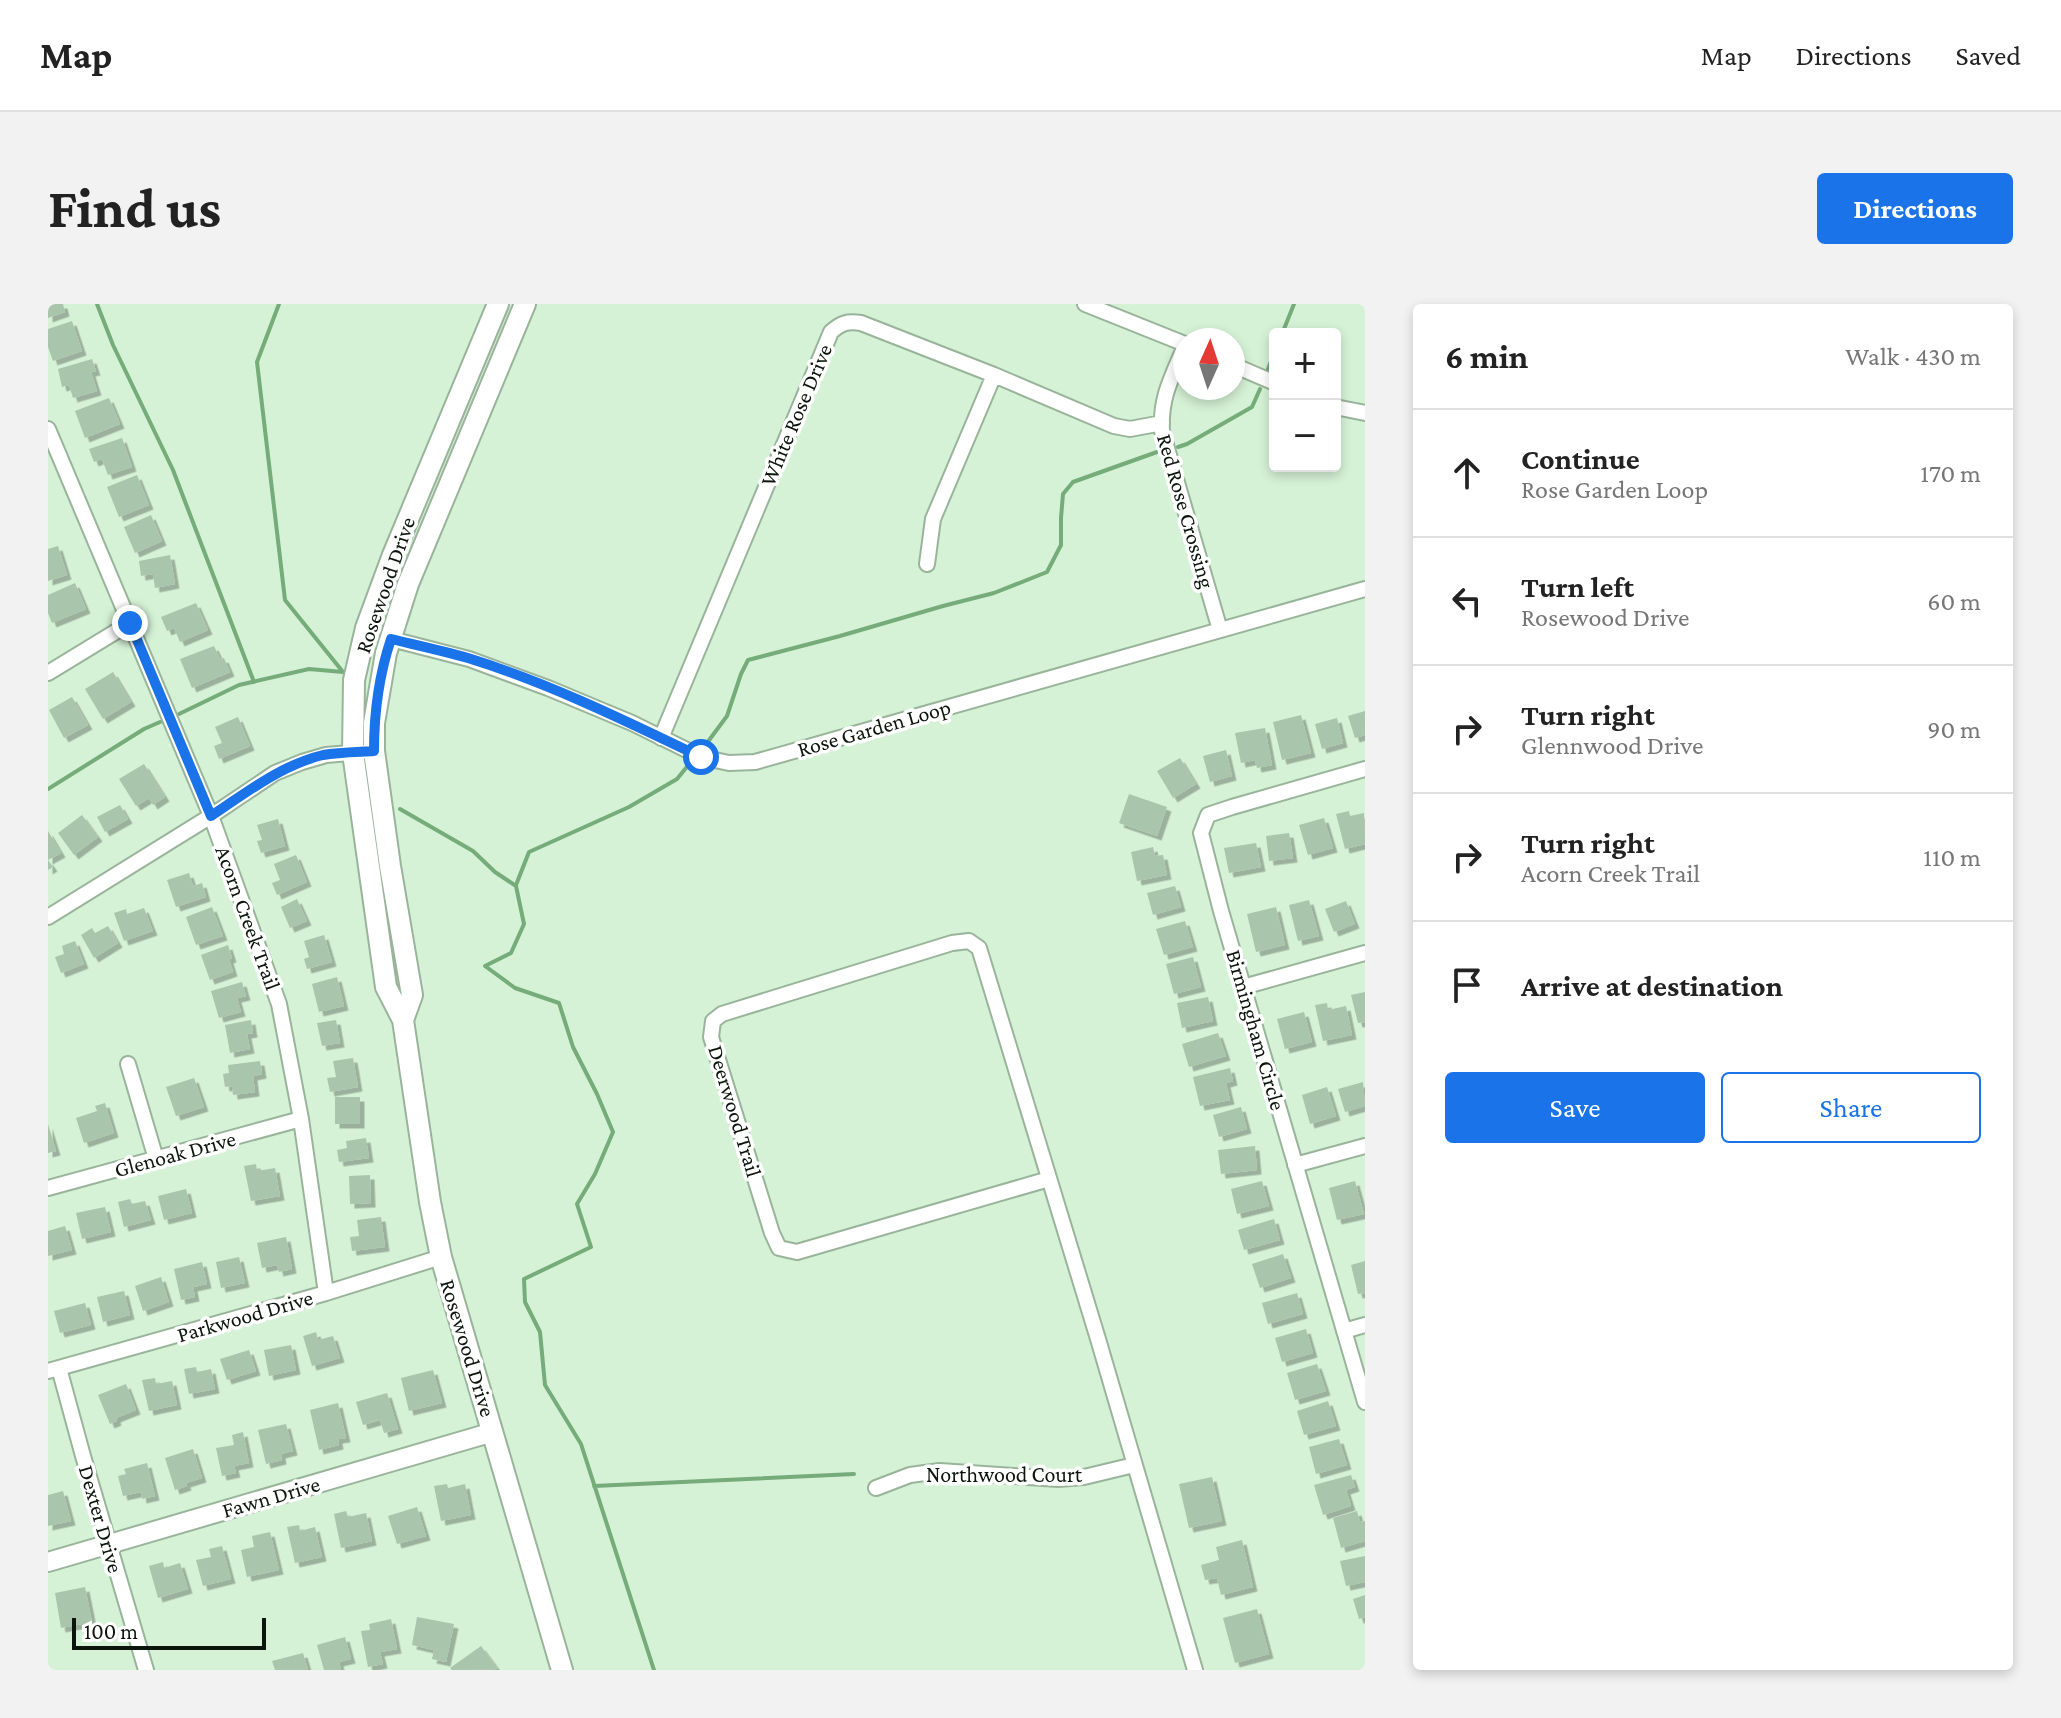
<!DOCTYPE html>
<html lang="en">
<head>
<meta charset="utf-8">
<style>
	body { margin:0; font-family:"Crimson Pro",serif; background:#f2f2f2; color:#222 }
	.controls { position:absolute; right:24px; top:24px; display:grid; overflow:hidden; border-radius:8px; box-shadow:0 4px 12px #0003 }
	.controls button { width:72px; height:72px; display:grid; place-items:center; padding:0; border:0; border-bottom:2px solid #e0e0e0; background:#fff; color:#222; font:40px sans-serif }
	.compass { position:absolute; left:1125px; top:24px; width:72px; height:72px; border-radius:50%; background:#fff; box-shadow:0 4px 12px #0003; rotate:3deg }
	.scale { position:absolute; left:24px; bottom:20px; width:194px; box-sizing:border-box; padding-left:8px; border:4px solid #0b150c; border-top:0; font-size:22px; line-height:28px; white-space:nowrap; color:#0b150c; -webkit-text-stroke:6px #fff; paint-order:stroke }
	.stop { position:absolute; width:24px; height:24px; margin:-18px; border:6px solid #1a73e8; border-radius:50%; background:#fff }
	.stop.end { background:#1a73e8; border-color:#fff; box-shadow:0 2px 8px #0008 }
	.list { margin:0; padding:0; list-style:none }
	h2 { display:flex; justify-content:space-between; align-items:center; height:104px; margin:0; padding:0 32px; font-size:34px }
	h2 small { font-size:26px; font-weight:400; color:#767676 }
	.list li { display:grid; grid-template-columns:52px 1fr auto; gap:24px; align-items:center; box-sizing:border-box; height:128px; padding:0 32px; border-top:2px solid #e0e0e0 }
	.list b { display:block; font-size:30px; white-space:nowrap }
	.list p { margin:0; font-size:26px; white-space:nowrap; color:#767676 }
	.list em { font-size:26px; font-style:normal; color:#767676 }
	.actions { display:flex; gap:16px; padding:24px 32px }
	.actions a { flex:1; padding:18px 0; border:2px solid #1a73e8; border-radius:8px; text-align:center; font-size:28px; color:#1a73e8 }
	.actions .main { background:#1a73e8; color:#fff }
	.icon { flex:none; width:44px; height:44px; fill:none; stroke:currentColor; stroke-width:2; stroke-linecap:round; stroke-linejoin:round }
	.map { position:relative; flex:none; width:1317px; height:1366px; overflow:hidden; border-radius:8px }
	header { display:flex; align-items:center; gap:48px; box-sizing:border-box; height:112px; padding:0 40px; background:#fff; border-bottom:2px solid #e0e0e0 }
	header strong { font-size:38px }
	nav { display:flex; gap:44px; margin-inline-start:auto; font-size:28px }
	.intro { display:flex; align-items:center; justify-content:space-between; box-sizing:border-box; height:192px; padding:0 48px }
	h1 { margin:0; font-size:56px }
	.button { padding:20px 36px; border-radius:8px; background:#1a73e8; color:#fff; font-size:28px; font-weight:700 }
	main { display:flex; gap:48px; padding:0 48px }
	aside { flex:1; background:#fff; border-radius:8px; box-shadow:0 4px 12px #0003 }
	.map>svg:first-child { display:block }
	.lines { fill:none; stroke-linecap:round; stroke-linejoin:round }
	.stream { stroke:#76ab7a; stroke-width:4 }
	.building { fill:#a9c5ab; filter:url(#shadow) }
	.minor-casing { stroke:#99b49a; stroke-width:18 }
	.tertiary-casing { stroke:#99b49a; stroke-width:22 }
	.secondary-casing { stroke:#99b49a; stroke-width:24 }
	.minor { stroke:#fff; stroke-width:14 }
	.tertiary { stroke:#fff; stroke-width:18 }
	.secondary { stroke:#fff; stroke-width:20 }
	.route { stroke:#1a73e8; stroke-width:10 }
	.labels { text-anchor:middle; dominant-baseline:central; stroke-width:7; stroke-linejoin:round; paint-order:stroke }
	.street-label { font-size:22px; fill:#0b150c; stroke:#fff }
</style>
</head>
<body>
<header>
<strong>Map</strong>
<nav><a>Map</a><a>Directions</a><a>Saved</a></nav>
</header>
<div class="intro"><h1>Find us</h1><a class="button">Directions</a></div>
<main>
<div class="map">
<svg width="1317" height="1366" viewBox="0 0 1317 1366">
	<defs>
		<filter id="shadow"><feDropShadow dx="4.5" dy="4.5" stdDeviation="0" flood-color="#0004"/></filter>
	</defs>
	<rect width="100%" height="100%" fill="#d5f2d6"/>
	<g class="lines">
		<path class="stream" d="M49,0L65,41L125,166L206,378
			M231,0L209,58L237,296L295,368
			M1234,30L1246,0
			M1220,65L1227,47
			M1130,143L1139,140L1204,103L1212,85
			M131,410L191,381L261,365L295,368
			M656,443L679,412L693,370L700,356L792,332L895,302L946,289L999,268L1013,241V214L1015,190L1025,178L1109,148
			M0,485L96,425L112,418
			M352,505L425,547L447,568L468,582L476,620L463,649L437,662L467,684L511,699L525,743L549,790L565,828L547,870L529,900L543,943L476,975L477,998L492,1028L497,1081L533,1140L606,1366
			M468,581L481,548L581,503L629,475L642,459
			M546,1182L806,1170"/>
	</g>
	<path class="building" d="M0,0H15L17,8L0,14Z
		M24,17L34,47L5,57L0,43V25Z
		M44,55L48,67L43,68L49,87L25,94L21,81L14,83L10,65Z
		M61,94L72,120L37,134L27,107Z
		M74,134L84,163L60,171L54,155L46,158L41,145Z
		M89,171L101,201L71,213L59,183Z
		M103,211L114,237L87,249L76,223Z
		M10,242L19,271L0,277V245Z
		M122,251L127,280L107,284L105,270L93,272L91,257Z
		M27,279L38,305L4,319L0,309V291Z
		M148,299L160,326L132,338L126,324L119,327L113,313Z
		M166,342L172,355L176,354L182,368L144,384L132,355Z
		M65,368L83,398L55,415L37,385Z
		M24,393L40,421L16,434L1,406Z
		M1317,407V431L1307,434L1300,412Z
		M1253,411L1263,449L1234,456L1225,418Z
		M190,413L202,442L171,455L166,442L174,439L167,423Z
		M1289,414L1295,439L1274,445L1267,420Z
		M1217,424L1224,461L1209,464L1207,456L1193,459L1187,429Z
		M1178,446L1184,472L1162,478L1155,452Z
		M1132,454L1148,480L1125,494L1109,467Z
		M96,460L117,493L105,501L101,494L88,502L71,475Z
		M1081,490L1119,503L1109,532L1071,519Z
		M72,501L80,515L57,528L49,513Z
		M1301,507L1302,512L1316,509L1317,540L1297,545L1288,510Z
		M34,511L50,533L26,551L10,529Z
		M1276,514L1285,544L1260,551L1251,521Z
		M230,515L237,542L213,549L209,537L214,536L209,521Z
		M0,527L13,549L0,556L5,563L0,566Z
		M1241,529L1245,554L1221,557L1218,532Z
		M1208,539L1213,563L1181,569L1176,544Z
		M1105,543L1107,552L1115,551L1119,571L1089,577L1083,548Z
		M248,551L259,578L229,591L224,579L232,576L226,560Z
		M141,569L145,582L154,579L158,593L128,603L119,576Z
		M1127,582L1133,603L1105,611L1099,589Z
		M249,595L259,617L242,624L233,603Z
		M1261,596L1271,632L1250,637L1241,601Z
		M1298,597L1307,620L1286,628L1277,605Z
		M164,603L175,632L148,641L138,613Z
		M1228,603L1237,641L1208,648L1199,610Z
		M96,604L105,627L76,637L66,609L78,605L79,610Z
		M1137,617L1145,643L1116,651L1108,625Z
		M60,622L70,639L46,654L33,631L44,624L47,629Z
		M276,631L284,658L259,665L256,655L261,653L256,637Z
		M27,637L36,660L13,669L7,653L16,650L14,642Z
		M180,641L184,654L181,655L185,668L162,676L153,651Z
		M1145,653L1153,683L1126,690L1118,660Z
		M289,673L296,702L271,708L264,680Z
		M194,678L198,692L189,694L193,708L171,714L163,687Z
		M1317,688V718L1310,719L1303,691Z
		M1160,693L1165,717L1134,724L1129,699Z
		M1279,699L1280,706L1298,702L1304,731L1275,737L1267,701Z
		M1256,708L1264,738L1237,745L1229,715Z
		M203,716L205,729L199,730L202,745L182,749L177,721Z
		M288,716L292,739L274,742L269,719Z
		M1170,729L1178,752L1141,763L1134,740Z
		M305,754L310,783L282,788L279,774L288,773L285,757Z
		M212,757L214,770L205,772L207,788L185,791L184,782L177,783L175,770L181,769L180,761Z
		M1182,764L1185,777L1178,779L1182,796L1152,802L1145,773Z
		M146,774L156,803L128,812L118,783Z
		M1315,778L1317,802L1297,808L1290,785Z
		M1279,783L1288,812L1262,820L1254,791Z
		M287,793H312V820H287Z
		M57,799L66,829L36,839L28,814L49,807L47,802Z
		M1193,803L1199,825L1171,833L1165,811Z
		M0,820L8,847L0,849Z
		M318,834L321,854L291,858L289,846L299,844L298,837Z
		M1207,842L1209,866L1173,870L1170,846Z
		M208,860L209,867L227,864L232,892L203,897L196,862Z
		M322,871L323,899L302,900L301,872Z
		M1214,877L1221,902L1189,910L1183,885Z
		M1307,877L1316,910L1289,916L1281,884Z
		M138,885L144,909L116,916L110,892Z
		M82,895L84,900L97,897L103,916L76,923L70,898Z
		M57,903L63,928L34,935L28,909Z
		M333,913L337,943L304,947L302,933L311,932L309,916Z
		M1226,915L1232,936L1196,946L1190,926Z
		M17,922L24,946L0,952V927Z
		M238,933L244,965L231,968L229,961L214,964L209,939Z
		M1235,950L1243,974L1212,984L1204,960Z
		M191,953L197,979L173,984L168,958Z
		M1317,957V989L1310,990L1303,961Z
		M154,958L159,980L145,983L147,993L133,996L126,965Z
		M113,973L121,998L95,1007L87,982Z
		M76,987L82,1011L55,1018L49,993Z
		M1249,989L1255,1010L1220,1020L1214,999Z
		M37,999L43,1021L12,1029L6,1007Z
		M1258,1025L1265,1049L1234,1058L1227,1034Z
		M268,1028L270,1036L285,1032L292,1054L264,1062L255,1032Z
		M243,1041L248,1066L221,1072L216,1046Z
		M201,1046L208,1067L179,1076L172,1055Z
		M1269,1060L1278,1087L1247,1096L1239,1069Z
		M148,1063L149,1068L163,1065L167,1085L141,1090L136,1065Z
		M385,1066L394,1099L361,1107L353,1074Z
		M107,1074L108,1080L124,1077L129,1101L101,1107L94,1076Z
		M78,1080L88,1106L68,1114L69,1117L62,1120L50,1091Z
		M339,1089L350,1125L336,1129L332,1116L315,1121L308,1098Z
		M1280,1097L1288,1122L1256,1131L1249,1107Z
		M290,1099L298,1134L290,1135L291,1141L271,1146L262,1106Z
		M238,1120L245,1147L233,1150L234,1156L218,1160L210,1126Z
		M195,1128L201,1159L186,1162L188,1169L174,1172L168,1144L186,1141L184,1131Z
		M1291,1135L1299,1161L1268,1170L1261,1143Z
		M145,1145L154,1174L138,1179L139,1182L127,1186L117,1154Z
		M99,1159L107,1192L94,1195L93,1188L75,1192L70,1172L78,1170L76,1165Z
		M1303,1171L1307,1183L1298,1186L1303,1202L1275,1211L1266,1181Z
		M1164,1173L1174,1217L1141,1224L1131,1180Z
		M399,1180L400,1184L417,1180L423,1211L393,1217L386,1182Z
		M15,1187L23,1217L0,1222V1191Z
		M369,1203L378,1232L349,1240L340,1212Z
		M298,1207L300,1213L318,1209L324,1237L293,1244L286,1210Z
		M1309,1207L1312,1218L1317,1217V1237L1293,1244L1285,1214Z
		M251,1221L252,1227L267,1223L274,1253L247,1259L239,1223Z
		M222,1228L231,1266L199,1273L193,1246L206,1243L204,1232Z
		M1194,1236L1205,1283L1173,1291L1169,1274L1157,1276L1153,1261L1171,1256L1168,1243Z
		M174,1242L183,1275L155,1282L148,1256L163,1253L161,1245Z
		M1317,1252V1278L1298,1282L1292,1257Z
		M115,1258L116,1264L132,1259L140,1285L110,1294L101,1262Z
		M37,1283L44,1318L13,1324L7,1289Z
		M1317,1291V1313L1311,1315L1305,1295Z
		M1209,1305L1221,1350L1187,1359L1175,1314Z
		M369,1313L406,1320L398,1358L384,1355L386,1346L364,1341Z
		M343,1315L349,1345L332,1348L335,1360L320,1363L313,1327L322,1326L321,1320Z
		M297,1333L303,1355L291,1358L293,1366H276L269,1341Z
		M433,1342L450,1365L404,1366L402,1364Z
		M255,1349L260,1366H227L224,1357Z"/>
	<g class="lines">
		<g class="minor-casing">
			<path id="minor" d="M1037,0L1137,40
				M1137,42C1124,73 1112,93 1114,127L1172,326
				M1185,61L1227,79
				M1287,103L1317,109
				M0,125L163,512L231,700L253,815L278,989
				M879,260L885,215L946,71
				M343,335L421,355L500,384L584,419L653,453L681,459L707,458L1317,285
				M0,369L82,319
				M613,434L783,28C793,19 799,17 813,19L946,71L1066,122L1082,125L1114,119
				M1317,465L1184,503L1160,511L1153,529L1173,607L1317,1098
				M0,613L163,512L227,469L254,458L278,451L314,448
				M1195,683L1317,649
				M80,760L108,855
				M1247,861L1317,842
				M1001,875L749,948L731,944L724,929L663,733L665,717L674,710L904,639L921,637L931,644L1050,1035L1147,1366
				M0,884L253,815
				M1296,1027L1317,1021
				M11,1064L35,1152L98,1366
				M0,1067L278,989L393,953
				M828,1184L862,1171L892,1167L1010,1175L1036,1173L1086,1161"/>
		</g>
		<g class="tertiary-casing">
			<path id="tertiary" d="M0,1258L445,1128"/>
		</g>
		<g class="secondary-casing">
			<path id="secondary" d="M450,0L345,251L318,324L306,376L305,449L338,683L355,716L382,898L393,953L514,1366
				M355,716L364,691L342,562L326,447V419L338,349L360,280L477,0"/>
		</g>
		<use href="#minor" class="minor"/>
		<use href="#tertiary" class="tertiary"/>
		<use href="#secondary" class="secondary"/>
	</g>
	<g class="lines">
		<path class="route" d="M82,319L163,512C198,489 233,461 275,451C291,448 309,448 326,447C326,410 331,371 343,335C368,341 395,347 420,354C501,379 578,417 653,453"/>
	</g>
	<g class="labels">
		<g class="street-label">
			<text transform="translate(748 111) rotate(-67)">White Rose Drive</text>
			<text transform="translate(1138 207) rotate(74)">Red Rose Crossing</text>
			<text transform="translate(337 281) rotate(-71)">Rosewood Drive</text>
			<text transform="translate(826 424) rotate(-16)">Rose Garden Loop</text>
			<text transform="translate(200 614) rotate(70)">Acorn Creek Trail</text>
			<text transform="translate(1208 726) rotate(74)">Birmingham Circle</text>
			<text transform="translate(687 807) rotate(73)">Deerwood Trail</text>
			<text transform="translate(127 850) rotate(-15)">Glenoak Drive</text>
			<text transform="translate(197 1012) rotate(-16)">Parkwood Drive</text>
			<text transform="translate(420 1044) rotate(73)">Rosewood Drive</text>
			<text x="956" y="1170">Northwood Court</text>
			<text transform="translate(223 1193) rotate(-16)">Fawn Drive</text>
			<text transform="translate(53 1215) rotate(74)">Dexter Drive</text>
		</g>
	</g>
</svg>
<div class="controls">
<button>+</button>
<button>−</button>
</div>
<svg class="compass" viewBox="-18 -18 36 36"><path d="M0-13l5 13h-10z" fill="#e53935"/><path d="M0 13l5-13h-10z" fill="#767676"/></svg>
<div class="scale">100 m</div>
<div class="stop" style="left:653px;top:453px"></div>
<div class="stop end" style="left:82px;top:319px"></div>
</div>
<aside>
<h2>6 min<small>Walk · 430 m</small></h2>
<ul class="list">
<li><svg class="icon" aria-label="ahead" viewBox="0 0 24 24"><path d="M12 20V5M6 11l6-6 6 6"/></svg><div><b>Continue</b><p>Rose Garden Loop</p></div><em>170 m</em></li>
<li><svg class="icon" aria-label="left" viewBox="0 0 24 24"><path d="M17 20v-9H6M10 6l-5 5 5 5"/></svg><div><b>Turn left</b><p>Rosewood Drive</p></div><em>60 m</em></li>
<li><svg class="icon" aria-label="right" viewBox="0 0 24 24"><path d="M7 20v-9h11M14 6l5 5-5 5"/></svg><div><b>Turn right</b><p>Glennwood Drive</p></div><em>90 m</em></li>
<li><svg class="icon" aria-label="right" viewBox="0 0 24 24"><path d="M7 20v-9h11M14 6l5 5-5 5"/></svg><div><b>Turn right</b><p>Acorn Creek Trail</p></div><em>110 m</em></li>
<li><svg class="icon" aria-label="arrive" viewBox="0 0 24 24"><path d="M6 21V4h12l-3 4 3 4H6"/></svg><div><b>Arrive at destination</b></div></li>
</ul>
<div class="actions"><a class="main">Save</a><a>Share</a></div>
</aside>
</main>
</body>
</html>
